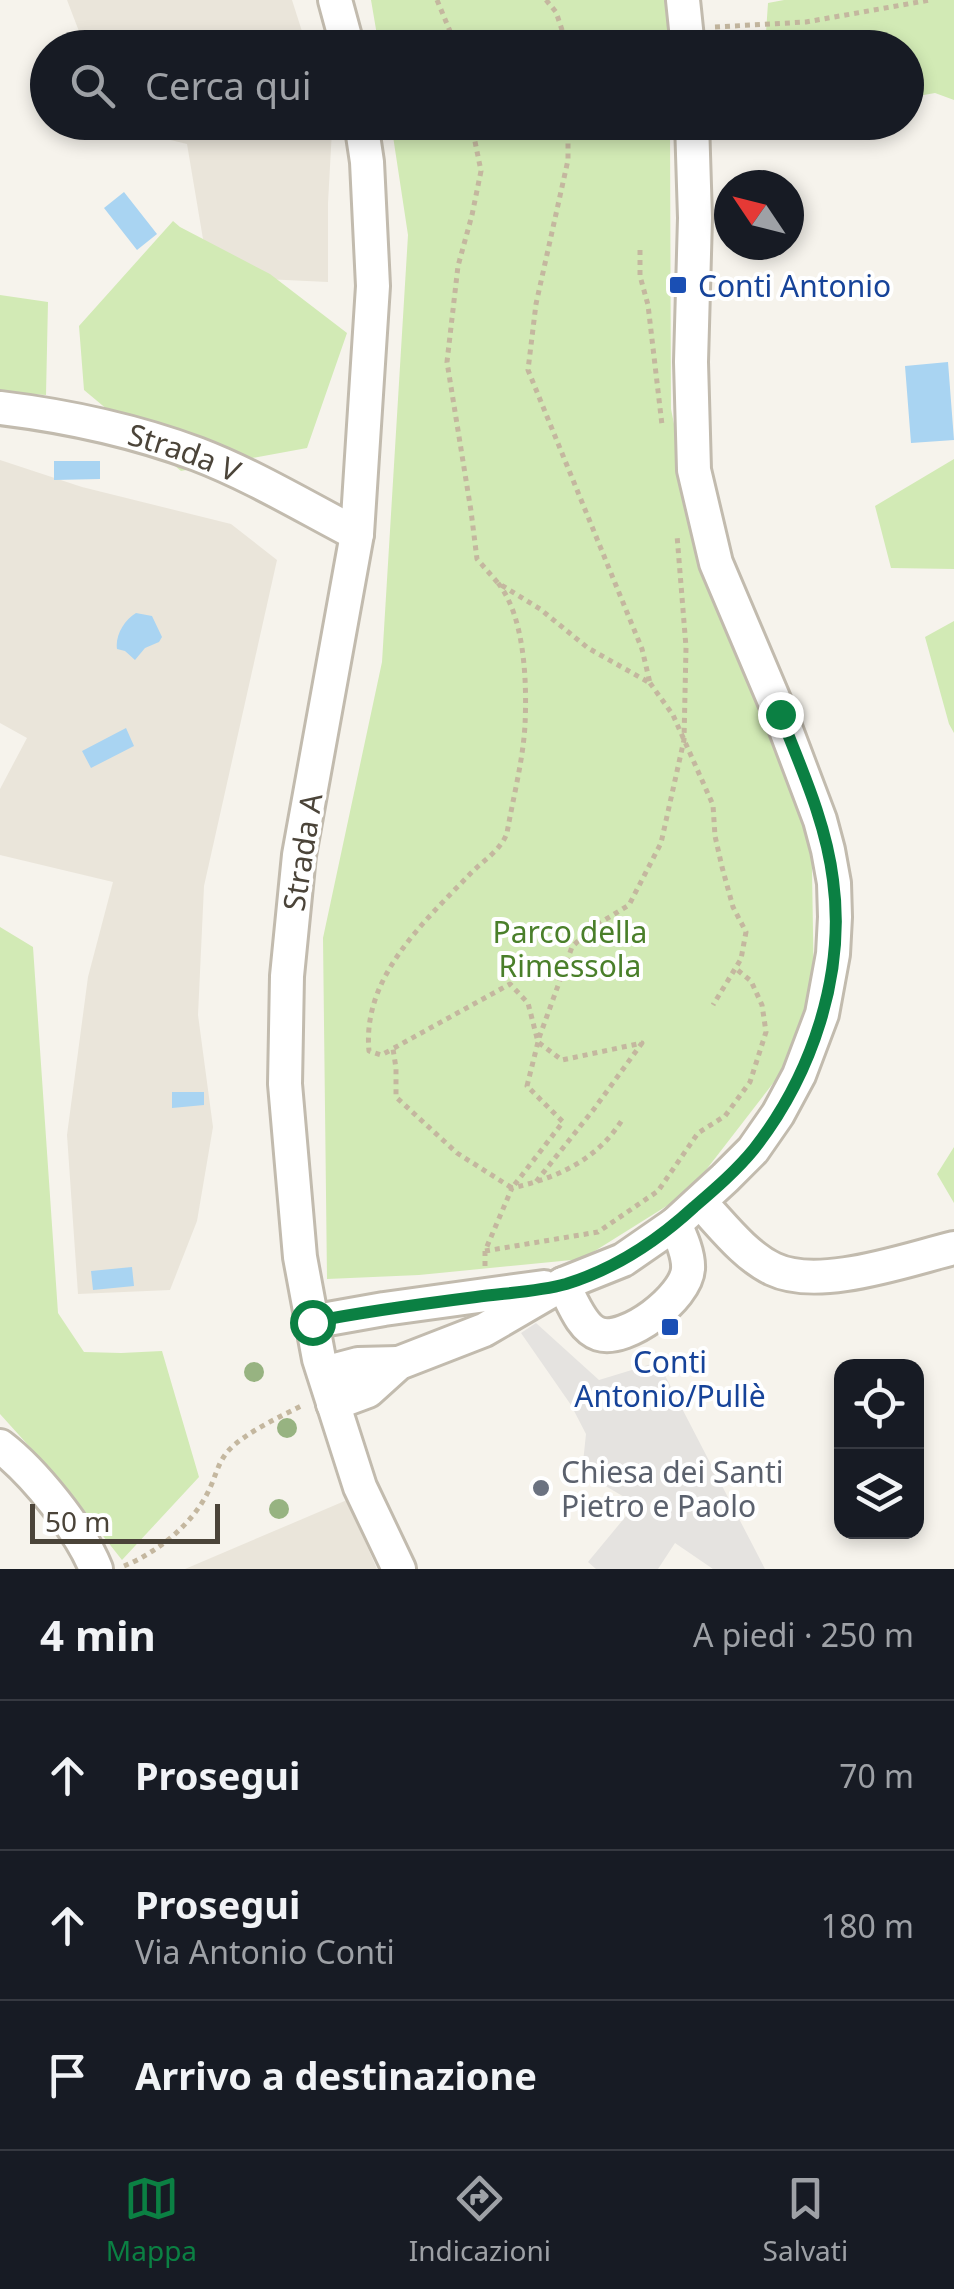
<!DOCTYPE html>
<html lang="it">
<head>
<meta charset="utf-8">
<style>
	body { margin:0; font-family:"Noto Sans",sans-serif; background:#242831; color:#f1f3f6 }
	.controls { position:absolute; right:30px; bottom:30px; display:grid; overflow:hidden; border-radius:20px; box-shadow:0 5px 15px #0003 }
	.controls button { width:90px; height:90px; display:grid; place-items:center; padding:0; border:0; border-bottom:2px solid #363941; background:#171b24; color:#f1f3f6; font:50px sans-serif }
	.compass { position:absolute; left:714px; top:170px; width:90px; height:90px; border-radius:50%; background:#171b24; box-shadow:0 5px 15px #0003; rotate:305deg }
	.scale { position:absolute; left:30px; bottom:25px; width:190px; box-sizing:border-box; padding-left:10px; border:5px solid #4b4439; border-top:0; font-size:28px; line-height:35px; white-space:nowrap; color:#4b4439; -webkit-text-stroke:8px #fff; paint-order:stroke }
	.stop { position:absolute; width:30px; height:30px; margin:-22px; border:8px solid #0b8043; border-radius:50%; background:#fff }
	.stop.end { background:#0b8043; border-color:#fff; box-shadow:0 2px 10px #0008 }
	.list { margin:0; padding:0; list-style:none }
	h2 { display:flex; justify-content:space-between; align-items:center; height:130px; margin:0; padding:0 40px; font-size:42px }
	h2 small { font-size:32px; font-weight:400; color:#9ea1a6 }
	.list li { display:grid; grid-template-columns:65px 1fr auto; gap:30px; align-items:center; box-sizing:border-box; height:150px; padding:0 40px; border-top:2px solid #363941 }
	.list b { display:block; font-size:38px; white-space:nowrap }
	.list p { margin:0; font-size:32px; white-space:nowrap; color:#9ea1a6 }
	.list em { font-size:32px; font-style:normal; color:#9ea1a6 }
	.icon { flex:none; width:55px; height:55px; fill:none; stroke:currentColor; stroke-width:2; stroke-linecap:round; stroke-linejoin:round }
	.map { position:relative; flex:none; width:954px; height:1569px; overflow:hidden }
	.search { position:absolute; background:#171b24; box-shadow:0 5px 15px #0003; left:30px; right:30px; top:30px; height:110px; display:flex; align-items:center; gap:25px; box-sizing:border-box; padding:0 35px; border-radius:55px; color:#9ea1a6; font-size:38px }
	.sheet { height:580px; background:#171b24 }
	nav { display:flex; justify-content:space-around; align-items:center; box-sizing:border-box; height:140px; border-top:2px solid #363941; background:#171b24; font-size:28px; color:#9ea1a6 }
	nav a { display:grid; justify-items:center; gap:5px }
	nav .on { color:#0b8043 }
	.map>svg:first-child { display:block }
	.residential { fill:#eae5da }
	.green { fill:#d2eab5 }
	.parking { fill:#e5e3e0 }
	.water { fill:#a9d4f2 }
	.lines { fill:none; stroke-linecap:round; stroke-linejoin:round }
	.minor-casing { stroke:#c2bbae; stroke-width:38 }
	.path { stroke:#c4b79f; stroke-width:5; stroke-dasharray:5 5; stroke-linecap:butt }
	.minor { stroke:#fff; stroke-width:32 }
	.tree { fill:#97b381 }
	.route { stroke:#0b8043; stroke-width:12 }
	.transit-dot { fill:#1a4fb4; stroke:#fff; stroke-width:4 }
	.worship-dot { fill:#6b7280; stroke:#fff; stroke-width:4 }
	.labels { text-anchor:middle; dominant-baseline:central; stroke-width:8; stroke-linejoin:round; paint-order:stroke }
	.transit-label { font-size:30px; fill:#164399; stroke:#fff; text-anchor:start }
	.street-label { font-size:30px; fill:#4b4439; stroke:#fff }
	.park-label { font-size:30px; fill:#4a7f2a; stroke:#fff }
	.worship-label { font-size:30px; fill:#5b616d; stroke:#fff; text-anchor:start }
</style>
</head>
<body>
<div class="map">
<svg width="954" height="1569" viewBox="0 0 954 1569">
	<rect width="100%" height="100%" fill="#f6f3ec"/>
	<path class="residential" d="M67,0H292L307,47H85Z
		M112,123H330L332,130L328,203V282L243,278L203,239L187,144L113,126Z
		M0,460L82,487L231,524L277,560L204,886L198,1015L213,1127L197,1221L170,1290L78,1294L67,1135L88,977L113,882L0,855V789L27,738L0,723Z
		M347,1500L377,1569H185Z"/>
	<path class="green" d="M371,0H670V47H379Z
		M784,0H954V100L935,93L907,98L906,48L765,47L768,3Z
		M391,123H670L671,409L701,558L724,625L811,810L814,992L781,1073L689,1192L582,1259L419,1275L327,1279L323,938L382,662L408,235Z
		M173,221L180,227L270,274L347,333L307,448L181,471L84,390L79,326Z
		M0,295L48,302L46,395L0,392Z
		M954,459V569L891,568L875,506Z
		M954,621V733L949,724L925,637Z
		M0,927L33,947L58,1313L84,1352L121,1353L162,1351L199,1477L122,1560L55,1475L0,1414Z
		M954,1147V1203L937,1174Z"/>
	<path class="parking" d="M536,1323L599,1380L658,1362L765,1569H713L675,1543L658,1569H596L588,1562L636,1504L582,1472L586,1434L571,1405L521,1333Z"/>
	<path class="water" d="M124,192L157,234L137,250L104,208Z
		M948,362L954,440L911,443L905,366Z
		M54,461H100V479L54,480Z
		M136,613L152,616L162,637L159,642L145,648L135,660L125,651L117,649C115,636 124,620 136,613Z
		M126,728L134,746L91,768L82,751Z
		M172,1092H204V1105L172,1108Z
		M132,1267L134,1286L93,1290L91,1271Z"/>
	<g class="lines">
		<g class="minor-casing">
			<g id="minor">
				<path d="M335,0L348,48"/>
				<path d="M683,0L688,48"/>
				<path d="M361,122L367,162L373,286L357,534L299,855L287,976L285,1084L300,1257L319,1359L360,1487L399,1569"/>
				<path id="s1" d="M0,408C66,416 135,431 197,454C252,475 305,507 357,534"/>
				<path d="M700,1202C722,1225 744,1255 773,1269C819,1291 905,1260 954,1248"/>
				<path d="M563,1284C572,1300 581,1328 599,1334C626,1343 686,1298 688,1269C689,1255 681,1237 675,1224"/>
				<path d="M311,1322L384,1309L544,1287"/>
				<path d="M324,1373L358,1364L399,1363"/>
				<path d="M333,1404L368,1391L399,1363L484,1330L563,1284L623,1260L675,1224L725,1178L753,1150L778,1114L799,1075L822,1014L833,954L835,917L834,883L828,850L820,820L780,714L716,563L694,470L691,362L695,218L692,122"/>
				<path d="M0,1446C34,1472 80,1529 96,1569"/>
			</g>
		</g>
		<path class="path" d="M437,0L457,48
			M546,0L556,12L568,48
			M715,27L806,22L930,0
			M471,122L481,171L472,215L458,266L447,362L471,511L477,559L498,583L540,609L588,648L650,683L642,649L528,370L536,304L568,160V122
			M640,250V276L648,305L662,425
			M498,583C525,617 527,682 525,725C523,761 513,798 507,833C501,850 484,860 471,873C424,922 362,977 369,1051L381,1055L393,1049L396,1068V1097L457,1153L512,1188L563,1122L527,1086L539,1038L572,947L590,929L629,905L661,843L684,740L686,647L677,535
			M650,683L673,715L713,805L715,836L722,867L733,907L746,932L741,959L713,1005
			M394,1048L510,984L528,1003L538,1042L562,1060L642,1043L594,1109L535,1183
			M485,1251L598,1232L658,1191L698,1133L725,1116L750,1082L766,1032L762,1005L751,981L735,968
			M485,1266V1251L512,1188C557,1178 597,1160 622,1120
			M124,1566C158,1552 193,1524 209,1490C216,1476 218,1461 230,1449C247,1432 281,1416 303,1405"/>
		<use href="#minor" class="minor"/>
	</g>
	<g class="tree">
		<circle cx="254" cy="1372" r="10"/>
		<circle cx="287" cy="1428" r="10"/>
		<circle cx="279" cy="1509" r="10"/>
	</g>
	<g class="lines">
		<path class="route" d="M312,1322C366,1311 421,1304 476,1297C505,1293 537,1292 566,1284C615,1269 657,1241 694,1207C715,1189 737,1170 754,1149C812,1075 846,974 833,880C826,822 801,768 780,714"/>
	</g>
	<g class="transit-dot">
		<rect x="668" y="275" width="20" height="20" rx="5"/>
		<rect x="660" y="1317" width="20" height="20" rx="5"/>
	</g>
	<circle class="worship-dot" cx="541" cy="1488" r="10"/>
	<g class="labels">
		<g class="transit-label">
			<text x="698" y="285">Conti Antonio</text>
			<text x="670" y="1361" text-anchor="middle">Conti<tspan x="670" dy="34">Antonio/Pullè</tspan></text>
		</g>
		<g class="street-label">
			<text stroke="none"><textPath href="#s1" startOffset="190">Strada V</textPath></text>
			<text transform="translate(302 852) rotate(-81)">Strada A</text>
		</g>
		<g class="park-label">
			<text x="570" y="931">Parco della<tspan x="570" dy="34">Rimessola</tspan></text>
		</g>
		<g class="worship-label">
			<text x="561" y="1471">Chiesa dei Santi<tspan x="561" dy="34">Pietro e Paolo</tspan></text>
		</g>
	</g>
</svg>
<div class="controls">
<button><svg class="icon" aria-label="locate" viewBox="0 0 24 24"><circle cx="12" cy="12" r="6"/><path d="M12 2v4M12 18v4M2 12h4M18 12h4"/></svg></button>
<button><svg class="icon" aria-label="layers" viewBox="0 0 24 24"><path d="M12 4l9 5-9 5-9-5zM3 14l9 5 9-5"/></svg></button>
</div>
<svg class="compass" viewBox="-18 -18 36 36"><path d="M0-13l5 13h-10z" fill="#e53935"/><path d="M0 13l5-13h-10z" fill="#9ea1a6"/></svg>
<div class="scale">50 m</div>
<div class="stop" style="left:312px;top:1322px"></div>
<div class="stop end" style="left:780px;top:714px"></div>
<div class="search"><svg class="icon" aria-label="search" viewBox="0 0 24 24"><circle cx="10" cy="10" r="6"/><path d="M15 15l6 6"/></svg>Cerca qui</div>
</div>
<section class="sheet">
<h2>4 min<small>A piedi · 250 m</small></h2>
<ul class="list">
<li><svg class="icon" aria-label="ahead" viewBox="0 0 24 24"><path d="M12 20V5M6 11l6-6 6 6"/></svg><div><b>Prosegui</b></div><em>70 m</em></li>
<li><svg class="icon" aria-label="ahead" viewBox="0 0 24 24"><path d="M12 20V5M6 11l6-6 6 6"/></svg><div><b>Prosegui</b><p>Via Antonio Conti</p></div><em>180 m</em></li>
<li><svg class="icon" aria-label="arrive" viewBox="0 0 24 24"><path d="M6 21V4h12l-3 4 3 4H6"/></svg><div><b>Arrivo a destinazione</b></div></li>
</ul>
</section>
<nav>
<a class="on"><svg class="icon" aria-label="map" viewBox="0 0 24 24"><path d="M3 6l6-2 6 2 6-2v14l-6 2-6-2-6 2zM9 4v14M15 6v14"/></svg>Mappa</a>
<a><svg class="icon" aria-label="directions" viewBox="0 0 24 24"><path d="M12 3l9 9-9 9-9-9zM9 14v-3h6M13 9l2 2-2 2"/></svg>Indicazioni</a>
<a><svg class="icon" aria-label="saved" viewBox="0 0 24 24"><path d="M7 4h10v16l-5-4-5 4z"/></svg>Salvati</a>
</nav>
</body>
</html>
